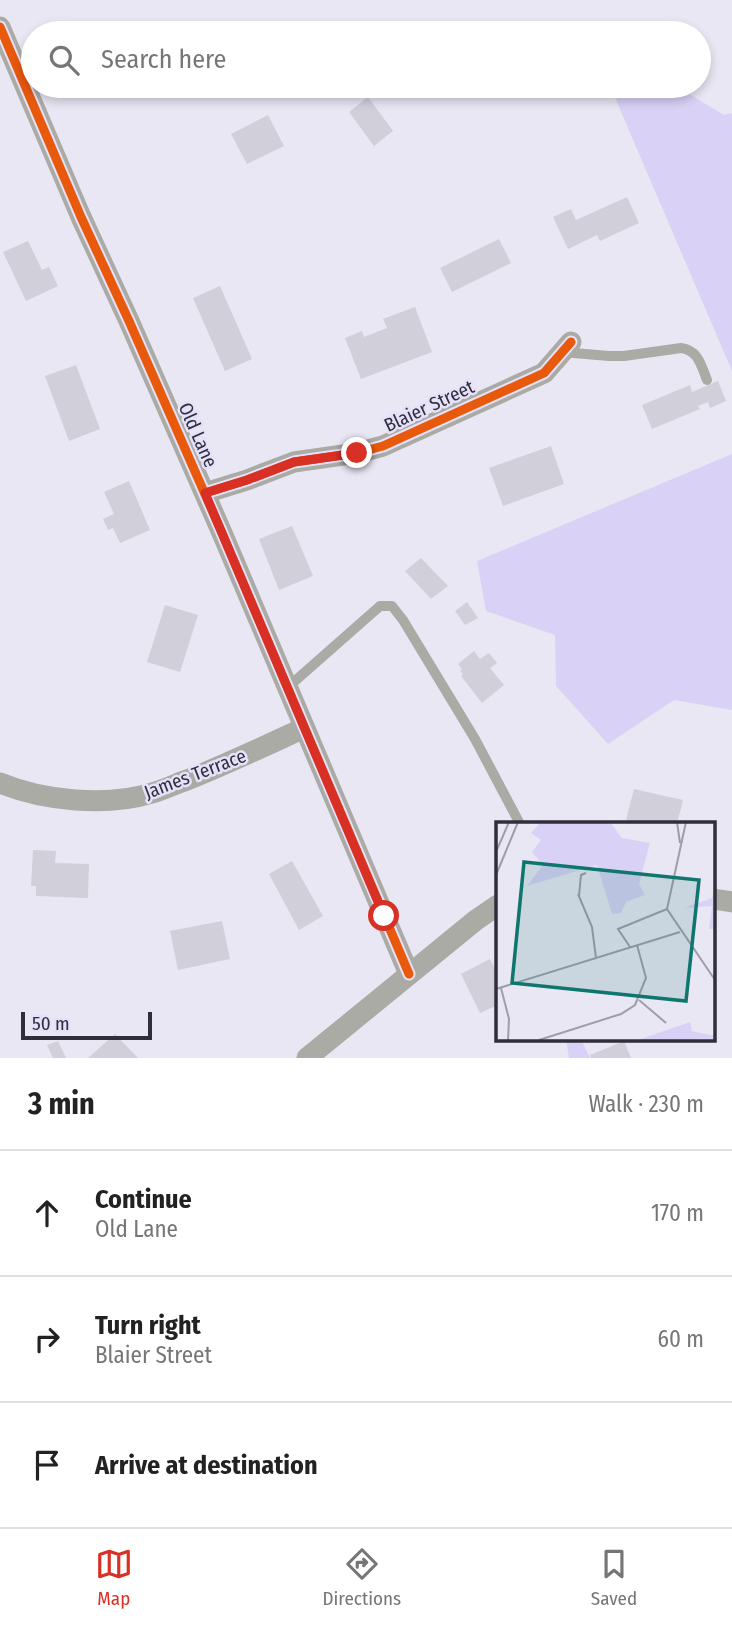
<!DOCTYPE html>
<html lang="en">
<head>
<meta charset="utf-8">
<style>
	body { margin:0; font-family:"Fira Sans Condensed",sans-serif; background:#f2f2f2; color:#222 }
	.scale { position:absolute; left:21px; bottom:18px; width:131px; box-sizing:border-box; padding-left:7px; border:4px solid #302e3a; border-top:0; font-size:19px; line-height:24px; white-space:nowrap; color:#302e3a; -webkit-text-stroke:5px #e6e1fa; paint-order:stroke }
	.stop { position:absolute; width:21px; height:21px; margin:-16px; border:5px solid #d93025; border-radius:50%; background:#fff }
	.stop.end { background:#d93025; border-color:#fff; box-shadow:0 2px 7px #0008 }
	.list { margin:0; padding:0; list-style:none }
	h2 { display:flex; justify-content:space-between; align-items:center; height:91px; margin:0; padding:0 28px; font-size:30px }
	h2 small { font-size:23px; font-weight:400; color:#767676 }
	.list li { display:grid; grid-template-columns:46px 1fr auto; gap:21px; align-items:center; box-sizing:border-box; height:126px; padding:0 28px; border-top:2px solid #e0e0e0 }
	.list b { display:block; font-size:26px; white-space:nowrap }
	.list p { margin:0; font-size:23px; white-space:nowrap; color:#767676 }
	.list em { font-size:23px; font-style:normal; color:#767676 }
	.icon { flex:none; width:38px; height:38px; fill:none; stroke:currentColor; stroke-width:2; stroke-linecap:round; stroke-linejoin:round }
	.map { position:relative; flex:none; width:732px; height:1058px; overflow:hidden }
	.search { position:absolute; background:#fff; box-shadow:0 4px 10px #0003; left:21px; right:21px; top:21px; height:77px; display:flex; align-items:center; gap:18px; box-sizing:border-box; padding:0 24px; border-radius:38px; color:#767676; font-size:26px }
	.sheet { height:469px; background:#fff }
	nav { display:flex; justify-content:space-around; align-items:center; box-sizing:border-box; height:98px; border-top:2px solid #e0e0e0; background:#fff; font-size:19px; color:#767676 }
	nav a { display:grid; justify-items:center; gap:4px }
	nav .on { color:#d93025 }
	.map>svg:first-child { display:block }
	.green { fill:#d9d2f6 }
	.building { fill:#d1cfda }
	.lines { fill:none; stroke-linecap:round; stroke-linejoin:round }
	.service { stroke:#aaaba5; stroke-width:10 }
	.minor { stroke:#aaaba5; stroke-width:21 }
	.cycleway-casing { stroke:#e6e1fa; stroke-width:13 }
	.cycleway { stroke:#e8590c; stroke-width:9 }
	.route { stroke:#d93025; stroke-width:9 }
	.labels { text-anchor:middle; dominant-baseline:central; stroke-width:5; stroke-linejoin:round; paint-order:stroke }
	.street-label { font-size:19px; fill:#302e3a; stroke:#e6e1fa }
	.inset-road { fill:none; stroke:#a09daa; stroke-width:2 }
	.view { fill:#0f766e; fill-opacity:0.15; stroke:#0f766e; stroke-width:3.5 }
	.inset-edge { fill:none; stroke:#302e3a; stroke-width:3.5 }
</style>
</head>
<body>
<div class="map">
<svg width="732" height="1058" viewBox="0 0 732 1058">
	<rect width="100%" height="100%" fill="#eae7f4"/>
	<path class="green" d="M610,86H676L724,115L732,113V371Z
		M732,454V710L674,700L608,744L556,686L555,635L486,611L477,561Z
		M566,1039H581L590,1058H569Z"/>
	<path class="building" d="M368,97L393,131L374,146L349,112Z
		M268,115L284,146L247,164L231,134Z
		M627,197L639,223L600,241L597,235L568,249L553,217L571,209L576,220Z
		M499,239L511,263L452,292L440,268Z
		M28,241L42,270L49,267L58,286L26,301L3,252Z
		M220,286L252,359L225,371L193,298Z
		M415,307L432,352L361,379L345,338L362,331L364,337L387,328L383,319Z
		M76,365L100,429L69,441L45,376Z
		M718,381L726,401L710,408L708,402L698,406L700,409L652,429L642,405L690,385L692,392Z
		M551,446L564,484L503,506L489,468Z
		M129,481L150,530L120,543L113,528L108,530L103,519L114,514L104,492Z
		M292,526L313,576L279,590L259,539Z
		M421,558L448,586L431,599L405,571Z
		M467,602L478,618L465,625L455,611Z
		M165,605L198,615L180,672L147,662Z
		M474,651L480,659L489,653L497,663L490,668L504,685L482,703L461,676L463,674L460,671L462,669L458,664Z
		M634,789L683,800L677,824H641L626,820Z
		M33,850L56,851L55,863L89,864L88,898L36,896V886H31Z
		M292,861L323,916L299,930L269,874Z
		M222,921L230,959L178,970L170,931Z
		M490,959L498,975V1005L480,1013L461,974Z
		M115,1034L138,1058H88Z
		M58,1041L66,1058H53L47,1045Z
		M624,1041L631,1058H591L590,1055Z"/>
	<g class="lines">
		<path class="service" d="M562,352L609,356H624L681,348C698,350 701,365 707,380
			M287,688L380,606H392L403,620L475,739L520,824"/>
		<path class="minor" d="M0,27L81,217L129,321L222,533L409,974
			M205,493L247,480L294,462L357,453L383,446L544,373L571,342
			M0,783C43,801 107,807 152,793C164,790 175,784 187,780C227,764 265,746 304,728
			M713,899L732,902
			M307,1058L476,920L498,905"/>
		<g class="cycleway-casing">
			<path id="cycleway" d="M0,27L81,217L129,321L222,533L409,974
				M205,493L247,480L294,462L357,453L383,446L544,373L571,342"/>
		</g>
		<use href="#cycleway" class="cycleway"/>
	</g>
	<g class="lines">
		<path class="route" d="M357,453L294,462L247,480L205,493L384,916"/>
	</g>
	<g class="labels">
		<g class="street-label">
			<text transform="translate(429 406) rotate(-25)">Blaier Street</text>
			<text transform="translate(198 435) rotate(66)">Old Lane</text>
			<text transform="translate(195 774) rotate(-21)">James Terrace</text>
		</g>
	</g>
	<g transform="translate(496 822)">
		<rect width="219" height="219" fill="#eae7f4"/>
		<path d="M45,0H114L126,16L154,21L143,62L149,73L130,80L125,91L116,92L101,43L31,64L47,43L36,30L45,18L35,11ZM219,68V107H213L216,84L188,86L216,76ZM194,200L196,209L219,214V218H142Z" fill="#d9d2f6"/>
		<path class="inset-road" d="M181,0L184,21M190,0L171,87L219,158M0,30L13,0M0,53L22,0M82,72L96,105L100,136M83,74L85,53L90,51M134,125L122,107L171,87M5,166L13,197L12,218M0,167L184,110M143,178L170,201M43,218L125,192L139,183L150,156L141,123"/>
		<path class="view" d="M28,40L203,58L190,179L16,161Z"/>
		<rect width="219" height="219" class="inset-edge"/>
	</g>
</svg>
<div class="scale">50 m</div>
<div class="stop" style="left:384px;top:916px"></div>
<div class="stop end" style="left:357px;top:453px"></div>
<div class="search"><svg class="icon" aria-label="search" viewBox="0 0 24 24"><circle cx="10" cy="10" r="6"/><path d="M15 15l6 6"/></svg>Search here</div>
</div>
<section class="sheet">
<h2>3 min<small>Walk · 230 m</small></h2>
<ul class="list">
<li><svg class="icon" aria-label="ahead" viewBox="0 0 24 24"><path d="M12 20V5M6 11l6-6 6 6"/></svg><div><b>Continue</b><p>Old Lane</p></div><em>170 m</em></li>
<li><svg class="icon" aria-label="right" viewBox="0 0 24 24"><path d="M7 20v-9h11M14 6l5 5-5 5"/></svg><div><b>Turn right</b><p>Blaier Street</p></div><em>60 m</em></li>
<li><svg class="icon" aria-label="arrive" viewBox="0 0 24 24"><path d="M6 21V4h12l-3 4 3 4H6"/></svg><div><b>Arrive at destination</b></div></li>
</ul>
</section>
<nav>
<a class="on"><svg class="icon" aria-label="map" viewBox="0 0 24 24"><path d="M3 6l6-2 6 2 6-2v14l-6 2-6-2-6 2zM9 4v14M15 6v14"/></svg>Map</a>
<a><svg class="icon" aria-label="directions" viewBox="0 0 24 24"><path d="M12 3l9 9-9 9-9-9zM9 14v-3h6M13 9l2 2-2 2"/></svg>Directions</a>
<a><svg class="icon" aria-label="saved" viewBox="0 0 24 24"><path d="M7 4h10v16l-5-4-5 4z"/></svg>Saved</a>
</nav>
</body>
</html>
